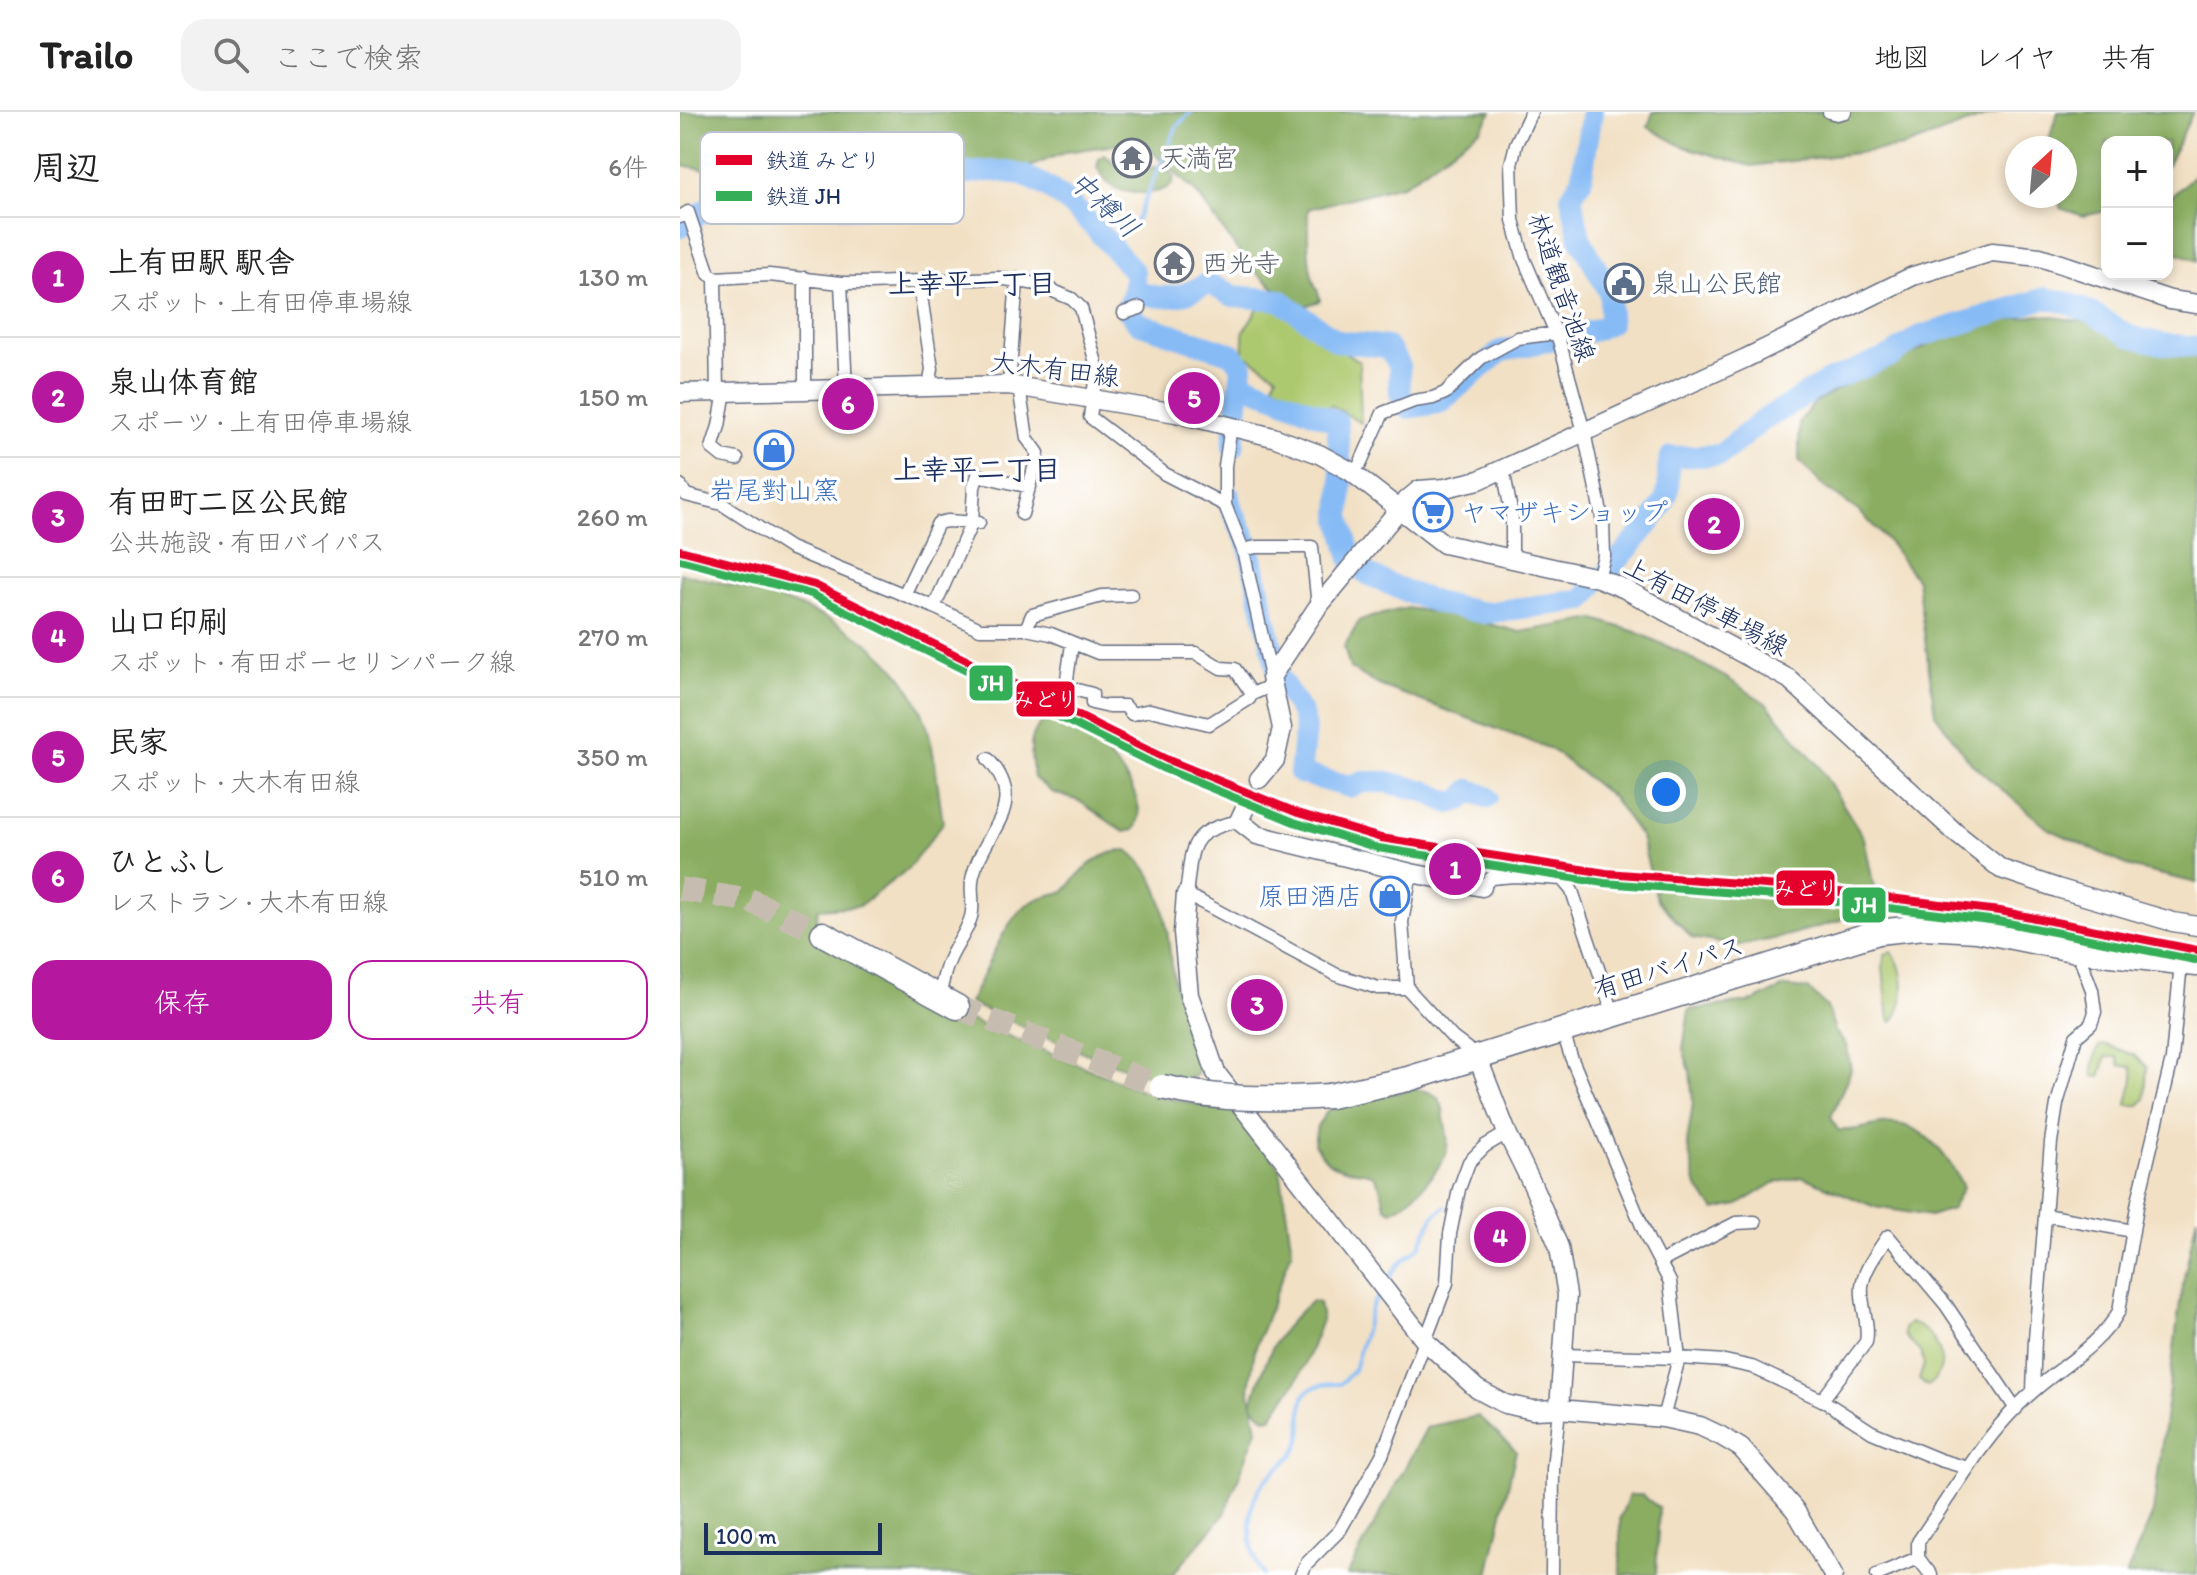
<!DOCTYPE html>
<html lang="ja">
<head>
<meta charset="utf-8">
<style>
	body { margin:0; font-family:Itim,"Klee One",sans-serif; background:#f2f2f2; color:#222 }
	.controls { position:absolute; right:24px; top:24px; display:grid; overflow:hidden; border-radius:16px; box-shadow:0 4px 12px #0003 }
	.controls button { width:72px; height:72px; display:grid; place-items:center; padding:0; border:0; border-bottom:2px solid #e0e0e0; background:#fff; color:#222; font:40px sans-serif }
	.compass { position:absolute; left:1325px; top:24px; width:72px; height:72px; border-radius:50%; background:#fff; box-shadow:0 4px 12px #0003; rotate:26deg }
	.scale { position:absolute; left:24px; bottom:20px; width:178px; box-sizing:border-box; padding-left:8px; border:4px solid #1b2f5e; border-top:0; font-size:22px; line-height:28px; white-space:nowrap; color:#1b2f5e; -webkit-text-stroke:6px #fff; paint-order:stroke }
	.you { position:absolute; left:986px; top:680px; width:28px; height:28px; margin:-20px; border:6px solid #fff; border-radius:50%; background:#1a73e8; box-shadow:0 0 0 12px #1a73e833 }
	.badge { display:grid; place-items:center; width:52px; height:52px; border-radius:50%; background:#b5179e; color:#fff; font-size:26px; font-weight:700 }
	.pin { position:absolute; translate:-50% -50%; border:4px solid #fff; box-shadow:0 2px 8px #0006 }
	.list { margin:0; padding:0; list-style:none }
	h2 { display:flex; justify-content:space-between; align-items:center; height:104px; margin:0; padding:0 32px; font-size:34px }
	h2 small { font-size:26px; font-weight:400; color:#767676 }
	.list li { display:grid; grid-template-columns:52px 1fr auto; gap:24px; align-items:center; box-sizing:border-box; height:120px; padding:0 32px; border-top:2px solid #e0e0e0 }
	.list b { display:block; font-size:30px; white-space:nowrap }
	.list p { margin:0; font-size:26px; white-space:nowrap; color:#767676 }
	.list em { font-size:26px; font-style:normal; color:#767676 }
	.actions { display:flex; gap:16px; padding:24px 32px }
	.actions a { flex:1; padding:18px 0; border:2px solid #b5179e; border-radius:24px; text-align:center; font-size:28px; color:#b5179e }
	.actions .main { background:#b5179e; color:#fff }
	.icon { flex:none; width:44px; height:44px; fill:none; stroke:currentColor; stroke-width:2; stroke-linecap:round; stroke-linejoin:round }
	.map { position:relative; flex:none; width:1517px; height:1463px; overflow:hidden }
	header { display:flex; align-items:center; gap:48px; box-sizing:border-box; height:112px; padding:0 40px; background:#fff; border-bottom:2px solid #e0e0e0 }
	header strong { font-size:38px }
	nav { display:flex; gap:44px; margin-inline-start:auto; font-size:28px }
	.search { width:560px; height:72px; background:#f2f2f2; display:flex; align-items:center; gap:20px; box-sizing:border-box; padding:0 28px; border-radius:24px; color:#767676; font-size:30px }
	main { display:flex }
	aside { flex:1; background:#fff }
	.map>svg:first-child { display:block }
	.green { fill:#adc970; stroke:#647c67; stroke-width:2 }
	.forest { fill:#8aad62; stroke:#526e60; stroke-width:2 }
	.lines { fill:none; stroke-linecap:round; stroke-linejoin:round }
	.stream { stroke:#87bbf5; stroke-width:4 }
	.river { stroke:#87bbf5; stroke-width:22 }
	.secondary-tunnel { stroke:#c6bdb0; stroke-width:18; stroke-dasharray:18 9; stroke-linecap:butt }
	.highway-tunnel { stroke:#c6bdb0; stroke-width:24; stroke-dasharray:24 12; stroke-linecap:butt }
	.street-casing { stroke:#666d82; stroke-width:15 }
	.secondary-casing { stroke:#666d82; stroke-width:21 }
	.highway-casing { stroke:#666d82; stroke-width:27 }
	.street { stroke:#fff; stroke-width:12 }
	.secondary { stroke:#fff; stroke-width:18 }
	.highway { stroke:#fff; stroke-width:24 }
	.highway-bridge-casing { stroke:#666d82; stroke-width:27; stroke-linecap:butt }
	.highway-bridge { stroke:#fff; stroke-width:24 }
	.rail-1-casing { stroke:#fff; stroke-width:14 }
	.rail-2-casing { stroke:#fff; stroke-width:14 }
	.rail-1 { stroke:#e4002b; stroke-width:8 }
	.rail-2 { stroke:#35ae58; stroke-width:8 }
	.labels { text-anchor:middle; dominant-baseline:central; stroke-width:7; stroke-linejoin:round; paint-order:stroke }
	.worship-label { font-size:26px; fill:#5b616d; stroke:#fff; text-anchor:start }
	.service-label { font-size:26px; fill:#4e5e75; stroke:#fff; text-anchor:start }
	.street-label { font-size:26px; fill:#1b2f5e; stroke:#fff }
	.shop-label { font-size:26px; fill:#366cbe; stroke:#fff }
	.water-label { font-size:28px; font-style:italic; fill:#3b598b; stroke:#fff }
	.neighbourhood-label { font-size:28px; font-weight:bold; fill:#1b2f5e; stroke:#fff }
	.key { fill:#fff; stroke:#bbc1cf; stroke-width:2 }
	.key-label { font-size:22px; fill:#1b2f5e }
	.line-badge { stroke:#fff; stroke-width:3 }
	.badge-label { font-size:22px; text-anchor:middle; font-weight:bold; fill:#fff }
</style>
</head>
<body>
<header>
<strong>Trailo</strong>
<div class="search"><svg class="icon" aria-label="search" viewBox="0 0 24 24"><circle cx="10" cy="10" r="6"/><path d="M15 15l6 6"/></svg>ここで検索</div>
<nav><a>地図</a><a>レイヤ</a><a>共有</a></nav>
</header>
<main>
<aside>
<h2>周辺<small>6件</small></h2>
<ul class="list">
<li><span class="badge">1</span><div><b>上有田駅 駅舎</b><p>スポット · 上有田停車場線</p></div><em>130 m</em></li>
<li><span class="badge">2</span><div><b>泉山体育館</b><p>スポーツ · 上有田停車場線</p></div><em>150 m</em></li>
<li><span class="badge">3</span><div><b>有田町二区公民館</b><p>公共施設 · 有田バイパス</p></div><em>260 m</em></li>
<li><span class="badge">4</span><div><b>山口印刷</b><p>スポット · 有田ポーセリンパーク線</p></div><em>270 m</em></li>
<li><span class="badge">5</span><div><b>民家</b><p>スポット · 大木有田線</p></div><em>350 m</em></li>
<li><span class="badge">6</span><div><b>ひとふし</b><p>レストラン · 大木有田線</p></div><em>510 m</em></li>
</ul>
<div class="actions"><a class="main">保存</a><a>共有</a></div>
</aside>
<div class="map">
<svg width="1517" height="1463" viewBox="0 0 1517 1463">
	<rect width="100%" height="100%" fill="#fff"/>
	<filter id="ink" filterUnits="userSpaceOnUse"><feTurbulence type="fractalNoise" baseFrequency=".0125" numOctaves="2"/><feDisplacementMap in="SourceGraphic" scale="16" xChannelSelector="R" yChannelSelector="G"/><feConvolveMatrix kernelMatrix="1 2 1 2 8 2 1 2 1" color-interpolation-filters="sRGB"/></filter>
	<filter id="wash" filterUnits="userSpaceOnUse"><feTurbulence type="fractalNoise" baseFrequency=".006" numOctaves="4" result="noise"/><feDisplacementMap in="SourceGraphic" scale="32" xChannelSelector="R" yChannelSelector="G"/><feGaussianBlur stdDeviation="1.8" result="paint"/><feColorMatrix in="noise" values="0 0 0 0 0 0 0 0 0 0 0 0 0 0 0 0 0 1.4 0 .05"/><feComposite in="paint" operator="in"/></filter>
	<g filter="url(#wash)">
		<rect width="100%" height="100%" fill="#f1e0c4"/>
		<path class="green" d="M580,193L599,194L679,250L681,311L651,293L646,298L593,272L597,263L564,242L563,220Z
			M1211,840C1226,856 1227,893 1212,910L1209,907L1203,856L1205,842Z
			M1426,933L1454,943L1467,955L1465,987L1459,993H1447C1448,979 1457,968 1451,955L1439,953L1437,945H1426L1420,965L1413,964C1412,953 1415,944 1419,934Z
			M1230,1211C1258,1219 1274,1256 1248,1274L1239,1268L1244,1252L1240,1240L1224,1223V1216Z"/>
		<path class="forest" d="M0,0H812L801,17L725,72L628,97C628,119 627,143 632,164C634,174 639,179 640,189L618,196L569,154L515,79L461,29L386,40L323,66L223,76L174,43L35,59L0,53Z
			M973,0H1318L1223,35L1071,54L1002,34L968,15Z
			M1378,0H1513L1487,55V30H1427V99L1403,104L1380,96V87C1391,79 1385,52 1385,36H1366Z
			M424,43C432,46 432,50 438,56C450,69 463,59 475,54L485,56L494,64L492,73C477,84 445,84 429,72C424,68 421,61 417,56L419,47Z
			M1517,60V149L1487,136V89Z
			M1360,203L1432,214L1517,237V771L1453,756L1367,716L1291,651L1255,602L1237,468L1207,428L1181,401L1142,373L1119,348V310L1135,290L1193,258L1236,240L1279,214Z
			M0,461C92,482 209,508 245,608C255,636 258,680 263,711L228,757L179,794L138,797L134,827L282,905L473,983L554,1000L600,1056L612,1139L575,1237L569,1276L572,1291C588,1243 591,1224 632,1189L639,1191L642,1208L627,1247L616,1270L591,1305L585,1306L573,1294L577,1318L544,1403L492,1463H0Z
			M726,496L775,503L840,520L915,507L956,520L1000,540L1047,566L1087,592L1138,653L1184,726L1195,781L1159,809L1098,826L1059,834L1012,826L977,788L961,725L932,685L871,637L699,573L670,556L664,535L680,508Z
			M367,606C373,607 380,607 385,610C414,623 477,684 454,718L444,720L399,689L372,680L354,666C351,643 345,621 367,606Z
			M448,738C496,775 483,835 498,886C507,914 527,929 517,962C514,964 510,967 506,968C472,976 327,907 289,891C303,866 325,806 348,792C359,785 371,782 384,780C401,758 419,739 448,738Z
			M1104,875L1128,877L1147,895L1155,919L1167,935L1171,958L1151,1005L1158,1018C1175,1020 1187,1014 1202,1012C1242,1007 1268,1044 1283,1075L1272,1097L1250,1104L1195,1095L1123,1065L1094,1071L1058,1093L1035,1098L1017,1075L1007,1031L1013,991L1010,959L1003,937L1009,898L1074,889Z
			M733,977C753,979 763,984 764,1005C765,1015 769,1026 767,1036C763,1056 730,1092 711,1099L705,1095C697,1046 684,1068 651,1052C644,1048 639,1038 634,1032L637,1014L649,997Z
			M1517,1104V1463H1446L1473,1401L1502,1175Z
			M798,1304L836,1339L808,1463H667L747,1315Z
			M949,1383H962L979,1396L976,1463H940V1406Z"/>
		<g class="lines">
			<path class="stream" d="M454,114L497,14L511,0
				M707,1170L717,1154L740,1134L753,1105L765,1095
				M583,1463C567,1436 563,1395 585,1369C594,1358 609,1350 616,1338C633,1309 600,1270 660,1272L674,1258L692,1194L701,1181"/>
			<path class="river" d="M0,115C28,98 58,70 92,75C104,76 116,81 128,84C142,88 160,96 175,96C199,96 221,77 243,71C272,64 304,55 333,61C379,69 424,126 454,160V178L447,197L458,211L552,242L562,254L553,335
				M454,178C482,190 501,186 528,171L553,184L600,188L657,229L707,235L719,252L720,281L728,296L759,291L821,239L916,218L930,211V182L900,126L891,85L901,69L912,0
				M561,270L657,310L662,370L660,404L672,451L689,463L725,479L758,491L804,501L903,488L913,474
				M550,385V393L568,431L599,565L622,602L625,617L620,661L669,675L683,670H707L745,679L770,691L781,688L790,678L807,685
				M928,460C945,438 978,408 987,382C991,370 985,356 991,345L1040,343L1082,309L1148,269L1211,244L1238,225L1365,186L1388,191L1414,202L1449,224L1482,232L1517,235"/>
		</g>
	</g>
	<g filter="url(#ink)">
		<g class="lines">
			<path class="secondary-tunnel" d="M565,696L579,667"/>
			<path class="highway-tunnel" d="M0,777L71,789L143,822
				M277,895L482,975"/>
			<g class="street-casing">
				<path id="street" d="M851,0L836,32L831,52L833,108L844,147L879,228
					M1149,0L1157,2L1165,0
					M0,105L8,100L29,162L35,166L89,163L161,171H190L318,166L357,172L392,187L401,196L417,255L410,305L485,362L545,393
					M35,166L37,279
					M125,166V278
					M161,171L166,277
					M239,171L252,257L249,274
					M444,201L460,196
					M329,273L337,167
					M339,275L347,326L358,341L342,402
					M45,279L39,314L32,336L42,344L57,347
					M551,314L545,354V393L563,438L591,565
					M680,352L703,301L734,289L753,286L765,281L801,246L838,226L877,221L904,320L923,410L924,444L918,466
					M823,357L832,404V448
					M0,373L6,383L42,392L110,436L254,495L300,517H346L371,522L418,541H516L541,556L555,557L572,582L593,573
					M563,438L576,435H632L638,495
					M224,483L258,411L267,409L299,411
					M254,495L292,410L294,375L298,363L350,375
					M346,517L352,503L422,484L451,483
					M386,575L412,582V591L425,594H445L452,602L470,598L529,612L569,587L572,582
					M385,581L392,532
					M559,709C506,720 513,735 506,782L657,863L698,876H727L773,926L797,944
					M802,775L811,766L834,764L882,767L892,779L933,901
					M727,876L722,810L731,761
					M259,885C262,873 264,860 269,849C275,834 286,822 291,805C295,791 289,777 293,763C305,717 350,694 308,647
					M882,917L891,945L968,1128L990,1170L999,1246L983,1306
					M1365,1103L1453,1119
					M980,1150L1056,1111L1075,1110
					M882,1243L999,1246L1045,1249L1072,1255L1142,1288L1192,1320L1260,1348L1288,1356L1238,1430V1446L1251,1463
					M1353,1279L1355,1227L1371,1030L1377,992L1396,925L1411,912L1415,900L1412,878L1397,838
					M1142,1288L1186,1230C1190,1211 1180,1193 1182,1174C1184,1157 1199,1138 1208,1124L1266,1193L1336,1297
					M1288,1356C1307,1327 1331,1298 1357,1276C1384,1253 1422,1231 1439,1199L1458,1089L1492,947L1501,850
					M621,1463L626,1452L660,1418L702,1343L767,1171L770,1122L779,1077L789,1050L805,1034L827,1021
					M872,1463L873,1357L879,1297
					M1197,1463L1238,1446"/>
			</g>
			<g class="secondary-casing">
				<path id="secondary" d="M0,281L329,273L496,301L593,325L639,342L670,359L764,432L918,466L945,477L1109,567L1277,722L1321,757L1377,776L1493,810L1517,814
					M579,667L595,648L602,616L591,565L637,496L727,388L739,378L765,376L799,368L1066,246L1233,164L1312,140L1360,145L1490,188L1517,192
					M565,696L559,709L577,723L731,761L802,775
					M506,782L503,820L509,883L536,961L745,1229L797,1277L825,1292L853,1298L879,1297L983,1306L1020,1314L1041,1324L1061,1336L1115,1398L1153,1463
					M797,944L827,1021L853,1074L879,1135L887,1183L879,1297"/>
			</g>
			<g class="highway-casing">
				<path id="highway" d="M143,822L277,895
					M650,984L728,967L1198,820L1244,815L1297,818L1397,838L1517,852"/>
			</g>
			<use href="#street" class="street"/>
			<use href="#secondary" class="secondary"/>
			<use href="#highway" class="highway"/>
			<g class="highway-bridge-casing">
				<path id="highway-bridge" d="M482,975C537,988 593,988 650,984"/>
			</g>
			<use href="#highway-bridge" class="highway-bridge"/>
			<g class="rail-1-casing">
				<path id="rail-1" d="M0,438L135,473L486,647L618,701L701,726L926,761L1125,776L1320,799L1517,838"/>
			</g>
			<g class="rail-2-casing">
				<path id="rail-2" d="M0,448L131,482L482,656L614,710L698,736L924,771L1124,786L1318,809L1515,848"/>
			</g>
			<use href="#rail-1" class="rail-1"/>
			<use href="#rail-2" class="rail-2"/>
		</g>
	</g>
	<defs>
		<g id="temple-ring" transform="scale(2)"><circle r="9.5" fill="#fff" stroke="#6b7280" stroke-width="1.5"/><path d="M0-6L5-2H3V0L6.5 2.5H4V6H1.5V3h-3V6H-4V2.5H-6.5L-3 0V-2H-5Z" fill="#6b7280"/></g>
		<g id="civic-ring" transform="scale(2)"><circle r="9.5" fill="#fff" stroke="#5c6f8a" stroke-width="1.5"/><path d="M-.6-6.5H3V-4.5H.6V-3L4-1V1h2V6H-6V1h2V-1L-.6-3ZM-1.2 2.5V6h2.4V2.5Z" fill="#5c6f8a"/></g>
		<g id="shop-ring" transform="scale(2)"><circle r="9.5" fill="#fff" stroke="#3f7fe0" stroke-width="1.5"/><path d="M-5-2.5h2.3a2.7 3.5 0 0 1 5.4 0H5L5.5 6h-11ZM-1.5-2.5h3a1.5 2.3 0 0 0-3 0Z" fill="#3f7fe0"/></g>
		<g id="supermarket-ring" transform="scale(2)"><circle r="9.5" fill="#fff" stroke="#3f7fe0" stroke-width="1.5"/><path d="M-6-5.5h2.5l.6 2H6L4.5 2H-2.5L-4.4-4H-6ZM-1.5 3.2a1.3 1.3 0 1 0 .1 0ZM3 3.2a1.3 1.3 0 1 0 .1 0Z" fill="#3f7fe0"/></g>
	</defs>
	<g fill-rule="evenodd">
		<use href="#temple-ring" x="452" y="46"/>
		<use href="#temple-ring" x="494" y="151"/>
		<use href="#civic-ring" x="944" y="171"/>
		<use href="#shop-ring" x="94" y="338"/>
		<use href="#supermarket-ring" x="753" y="400"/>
		<use href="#shop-ring" x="710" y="784"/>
	</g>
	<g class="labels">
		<g class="worship-label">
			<text x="480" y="46">天満宮</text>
			<text x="522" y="151">西光寺</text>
		</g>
		<g class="service-label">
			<text x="972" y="171">泉山公民館</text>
		</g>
		<g class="street-label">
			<text transform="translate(882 175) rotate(71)">林道観音池線</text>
			<text transform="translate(375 257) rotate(7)">大木有田線</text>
			<text transform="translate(1026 494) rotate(28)">上有田停車場線</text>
			<text transform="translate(989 855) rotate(-17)">有田バイパス</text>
		</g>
		<g class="shop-label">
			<text x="94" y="378">岩尾對山窯</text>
			<text x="781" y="400" text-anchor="start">ヤマザキショップ</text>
			<text x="682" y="784" text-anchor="end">原田酒店</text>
		</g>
		<g class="water-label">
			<text transform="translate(425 92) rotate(43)">中樽川</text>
		</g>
		<g class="neighbourhood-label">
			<text x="292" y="171">上幸平一丁目</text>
			<text x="297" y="357">上幸平二丁目</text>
		</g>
	</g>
	<rect x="20" y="20" width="264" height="92" rx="12" class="key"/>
	<rect x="36" y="43" width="36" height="10" fill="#e4002b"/>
	<rect x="36" y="79" width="36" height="10" fill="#35ae58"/>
	<g class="key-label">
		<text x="86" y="56">鉄道 みどり</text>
		<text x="86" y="92">鉄道 JH</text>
	</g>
	<g class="line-badge">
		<rect x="288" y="552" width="46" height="38" rx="8" fill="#35ae58"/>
		<rect x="335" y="568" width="61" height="38" rx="8" fill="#e4002b"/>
		<rect x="1095" y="757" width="61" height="38" rx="8" fill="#e4002b"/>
		<rect x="1161" y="774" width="46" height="38" rx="8" fill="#35ae58"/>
	</g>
	<g class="badge-label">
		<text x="311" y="579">JH</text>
		<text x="365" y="595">みどり</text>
		<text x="1126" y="784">みどり</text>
		<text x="1184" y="801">JH</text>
	</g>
</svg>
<div class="controls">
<button>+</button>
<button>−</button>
</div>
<svg class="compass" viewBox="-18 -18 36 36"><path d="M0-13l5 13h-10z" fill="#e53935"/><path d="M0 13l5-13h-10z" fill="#767676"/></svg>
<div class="scale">100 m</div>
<div class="you"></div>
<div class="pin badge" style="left:775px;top:757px">1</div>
<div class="pin badge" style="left:1034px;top:412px">2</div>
<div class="pin badge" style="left:577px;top:893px">3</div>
<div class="pin badge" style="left:820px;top:1125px">4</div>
<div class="pin badge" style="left:514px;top:286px">5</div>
<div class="pin badge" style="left:168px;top:292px">6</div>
</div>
</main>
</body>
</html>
